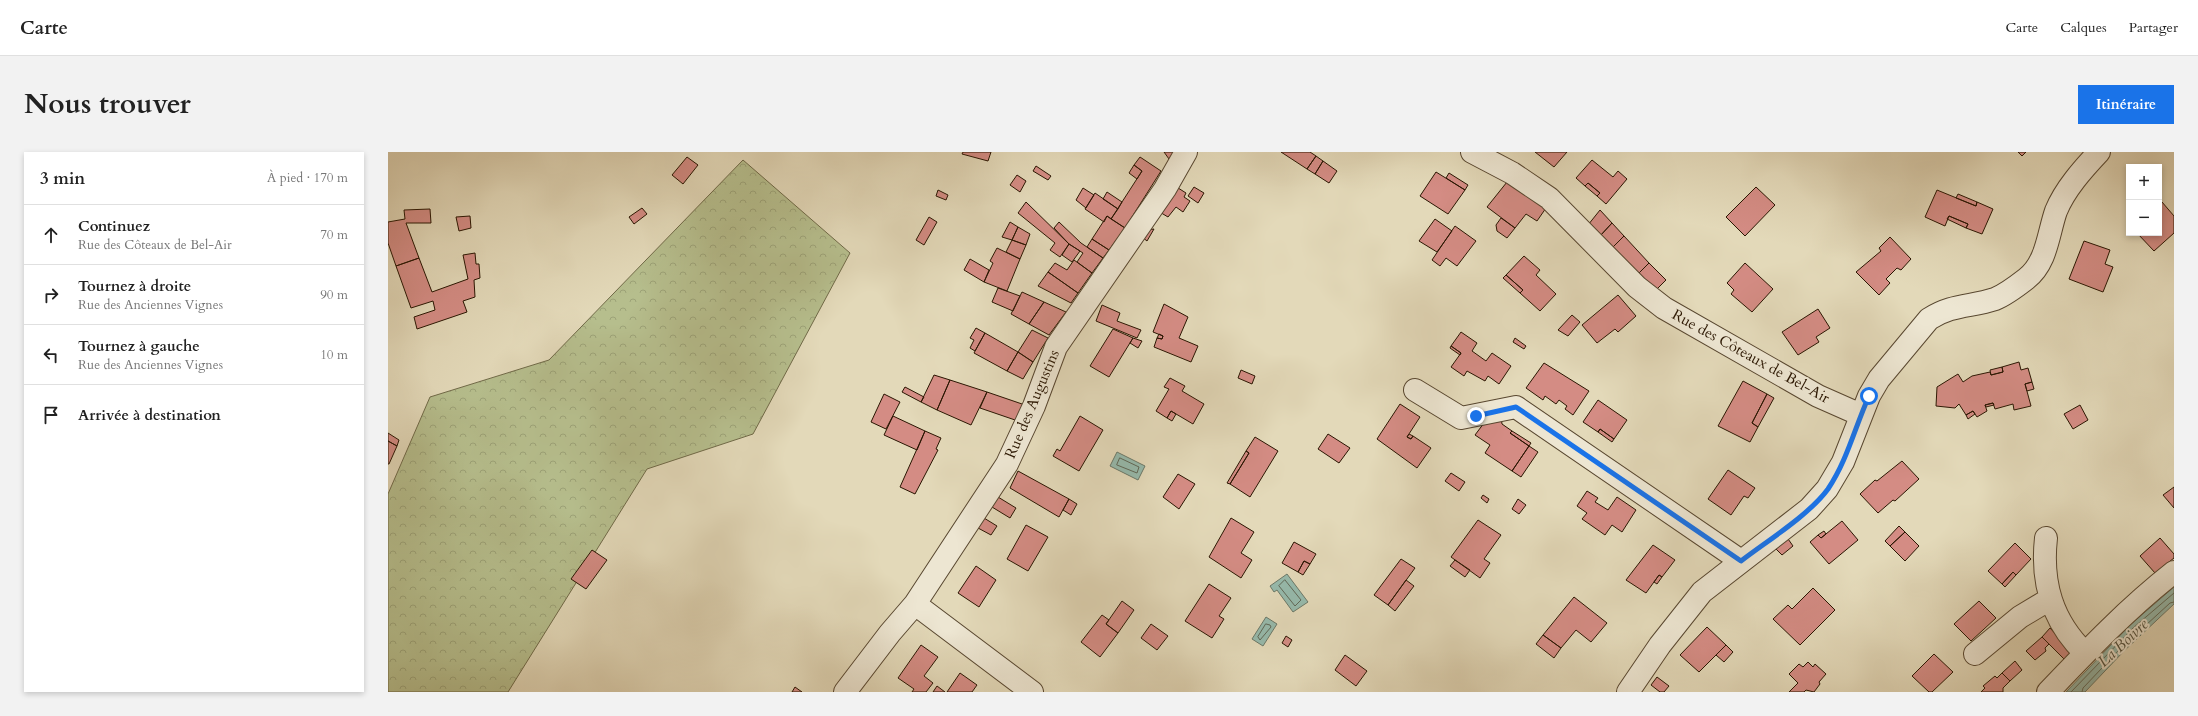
<!DOCTYPE html>
<html lang="fr">
<head>
<meta charset="utf-8">
<style>
	body { margin:0; font-family:Cardo,serif; background:#f2f2f2; color:#222 }
	.controls { position:absolute; right:12px; top:12px; display:grid; overflow:hidden; border-radius:0px; box-shadow:0 2px 6px #0003 }
	.controls button { width:36px; height:36px; display:grid; place-items:center; padding:0; border:0; border-bottom:1px solid #e0e0e0; background:#fff; color:#222; font:20px sans-serif }
	.stop { position:absolute; width:12px; height:12px; margin:-9px; border:3px solid #1a73e8; border-radius:50%; background:#fff }
	.stop.end { background:#1a73e8; border-color:#fff; box-shadow:0 1px 4px #0008 }
	.list { margin:0; padding:0; list-style:none }
	h2 { display:flex; justify-content:space-between; align-items:center; height:52px; margin:0; padding:0 16px; font-size:17px }
	h2 small { font-size:13px; font-weight:400; color:#767676 }
	.list li { display:grid; grid-template-columns:26px 1fr auto; gap:12px; align-items:center; box-sizing:border-box; height:60px; padding:0 16px; border-top:1px solid #e0e0e0 }
	.list b { display:block; font-size:15px; white-space:nowrap }
	.list p { margin:0; font-size:13px; white-space:nowrap; color:#767676 }
	.list em { font-size:13px; font-style:normal; color:#767676 }
	.icon { flex:none; width:22px; height:22px; fill:none; stroke:currentColor; stroke-width:2; stroke-linecap:round; stroke-linejoin:round }
	.map { position:relative; flex:none; width:1786px; height:540px; overflow:hidden; border-radius:0px }
	header { display:flex; align-items:center; gap:24px; box-sizing:border-box; height:56px; padding:0 20px; background:#fff; border-bottom:1px solid #e0e0e0 }
	header strong { font-size:19px }
	nav { display:flex; gap:22px; margin-inline-start:auto; font-size:14px }
	.intro { display:flex; align-items:center; justify-content:space-between; box-sizing:border-box; height:96px; padding:0 24px }
	h1 { margin:0; font-size:28px }
	.button { padding:10px 18px; border-radius:0px; background:#1a73e8; color:#fff; font-size:14px; font-weight:700 }
	main { display:flex; gap:24px; padding:0 24px }
	aside { flex:1; background:#fff; border-radius:0px; box-shadow:0 2px 6px #0003 }
	.map>svg:first-child { display:block }
	.forest { fill:url(#forest-crowns); stroke:#706a48 }
	.water { fill:#96baac; stroke:#6b7868 }
	.lines { fill:none; stroke-linecap:round; stroke-linejoin:round }
	.shore { stroke:#606857; stroke-width:1 }
	.building { fill:#d48c84; stroke:#2a1602 }
	.minor-casing { stroke:#584730; stroke-width:24 }
	.minor { stroke:#ede6d2; stroke-width:22 }
	.route { stroke:#1a73e8; stroke-width:5 }
	.labels { text-anchor:middle; dominant-baseline:central; stroke-width:4; stroke-linejoin:round; paint-order:stroke }
	.street-label { font-size:15px; fill:#2a1602; stroke:#ede6d2 }
	.water-label { font-size:16px; font-style:italic; fill:#504f3e; stroke:#ede6d2 }
</style>
</head>
<body>
<header>
<strong>Carte</strong>
<nav><a>Carte</a><a>Calques</a><a>Partager</a></nav>
</header>
<div class="intro"><h1>Nous trouver</h1><a class="button">Itinéraire</a></div>
<main>
<aside>
<h2>3 min<small>À pied · 170 m</small></h2>
<ul class="list">
<li><svg class="icon" aria-label="ahead" viewBox="0 0 24 24"><path d="M12 20V5M6 11l6-6 6 6"/></svg><div><b>Continuez</b><p>Rue des Côteaux de Bel-Air</p></div><em>70 m</em></li>
<li><svg class="icon" aria-label="right" viewBox="0 0 24 24"><path d="M7 20v-9h11M14 6l5 5-5 5"/></svg><div><b>Tournez à droite</b><p>Rue des Anciennes Vignes</p></div><em>90 m</em></li>
<li><svg class="icon" aria-label="left" viewBox="0 0 24 24"><path d="M17 20v-9H6M10 6l-5 5 5 5"/></svg><div><b>Tournez à gauche</b><p>Rue des Anciennes Vignes</p></div><em>10 m</em></li>
<li><svg class="icon" aria-label="arrive" viewBox="0 0 24 24"><path d="M6 21V4h12l-3 4 3 4H6"/></svg><div><b>Arrivée à destination</b></div></li>
</ul>
</aside>
<div class="map">
<svg width="1786" height="540" viewBox="0 0 1786 540">
	<defs>
		<pattern id="forest-crowns" width="20" height="18" patternUnits="userSpaceOnUse"><rect width="20" height="18" fill="#b6be8d"/><path d="M2 6a3 3 0 1 1 6 0M12 15a3 3 0 1 1 6 0" fill="none" stroke="#9da378"/></pattern>
	</defs>
	<rect width="100%" height="100%" fill="#e3d9b9"/>
	<filter id="stains"><feTurbulence type="fractalNoise" baseFrequency=".005" numOctaves="4"/><feColorMatrix values="0 0 0 0 .2 0 0 0 0 .09 0 0 0 0 .02 0 0 0 .5 -.17"/></filter>
	<radialGradient id="worn" r=".72"><stop offset=".6" stop-color="#630" stop-opacity="0"/><stop offset="1" stop-color="#630" stop-opacity=".3"/></radialGradient>
	<path class="forest" d="M355,8L462,101L365,282L259,317L120,540H0V342L42,245L161,208Z"/>
	<path class="water" d="M729,300L757,314L750,328L722,314Z
		M899,422L920,450L905,460L889,438L886,440L882,434Z
		M1786,435V452L1736,499L1697,540H1678L1742,473Z
		M878,465L889,472L875,494L864,487Z"/>
	<g class="lines">
		<path class="shore" d="M732,306L751,315L749,321L729,313Z
			M897,428L913,448L907,454L891,434Z
			M878,472L882,473L883,475L872,488L870,485Z
			M1683,540L1745,476L1786,441
			M1694,540L1695,536L1733,496L1782,451L1786,450"/>
	</g>
	<path class="building" d="M575,0H603L600,9L574,2Z
		M776,0H786L781,7Z
		M893,0H922L928,4L919,17Z
		M1147,0H1179L1166,15Z
		M1630,0H1638L1634,4Z
		M928,4L935,9L927,22L919,17Z
		M299,5L310,13L295,32L284,23Z
		M752,5L773,19L737,76L723,67L754,19L746,13Z
		M1204,8L1225,25L1230,19L1239,27L1218,52L1209,44L1212,41L1200,31L1197,34L1188,26Z
		M935,9L949,19L941,31L927,22Z
		M746,13L754,19L749,27L741,21Z
		M648,14L663,24L660,28L645,19Z
		M1048,20L1077,38L1060,62L1032,44Z
		M1061,21L1080,33L1077,38L1058,26Z
		M629,23L638,29L632,40L622,33Z
		M1119,30L1158,56L1149,69L1138,62L1127,76L1099,55Z
		M1200,31L1212,41L1209,44L1197,34Z
		M787,34L798,41L796,45L802,49L795,60L788,55L780,65L770,59Z
		M806,35L816,41L810,51L800,44Z
		M1368,35L1387,53L1357,84L1338,65Z
		M695,36L706,43L698,56L688,48Z
		M550,38L560,43L558,48L548,44Z
		M1549,38L1588,54L1589,50L1605,57L1594,82L1578,76L1580,72L1561,64L1557,74L1537,65Z
		M719,40L734,50L730,57L715,47Z
		M707,41L730,57L723,67L719,64L716,70L697,57Z
		M1570,42L1589,50L1588,54L1568,46Z
		M638,50L681,92L672,105L662,98L667,91L630,61Z
		M1774,50L1786,64V81L1766,99L1749,81H1771V53Z
		M254,56L259,62L246,72L241,65Z
		M42,57L43,71H18L31,106L8,114L0,91V70L17,67L16,58Z
		M1212,58L1224,71L1212,84L1200,73Z
		M82,64L83,76L71,79L68,65Z
		M719,64L737,76L721,98L704,87Z
		M1561,64L1580,72L1578,76L1559,67Z
		M541,65L549,70L536,93L528,88Z
		M1113,66L1127,76L1119,86L1109,79L1108,73Z
		M1047,67L1064,79L1049,100L1031,89Z
		M622,70L630,75L624,88L614,85Z
		M671,70L693,91L715,106L704,121L689,110L695,101L681,92L666,76Z
		M1224,71L1236,84L1224,96L1212,84Z
		M1067,74L1088,89L1069,114L1058,106L1052,114L1044,108Z
		M630,75L642,82L638,93L624,88Z
		M766,77L759,89L754,85L758,78Z
		M1236,84L1261,111L1250,122L1224,96Z
		M1502,85L1523,107L1513,118L1509,116L1498,127L1502,131L1491,143L1468,120L1493,99L1491,96Z
		M704,87L721,98L715,106L699,95Z
		M624,88L638,93L632,107L618,100Z
		M1696,89L1722,98L1717,112L1725,115L1715,140L1681,127Z
		M681,92L692,99L684,110L674,103Z
		M609,96L632,107L619,139L596,130L605,111L602,109Z
		M87,101L88,112H91L92,126L86,128L87,145L75,149L79,160L29,177L26,165L47,158L45,149L23,156L8,114L31,106L44,140L80,127L75,103Z
		M1136,104L1152,118L1148,123L1168,142L1152,159L1132,141L1135,138L1118,123Z
		M582,107L601,118L596,130L576,118Z
		M686,108L704,121L690,141L660,120L667,111L679,118Z
		M1261,111L1278,128L1267,139L1250,122Z
		M1357,111L1385,137L1364,160L1343,142L1346,138L1339,131Z
		M660,120L690,141L683,151L650,134Z
		M1118,123L1135,138L1132,141L1115,126Z
		M610,136L632,144L625,159L604,150Z
		M634,140L656,150L641,172L623,162Z
		M1230,143L1248,164L1230,180L1227,177L1209,191L1194,173Z
		M656,150L678,160L661,183L641,172Z
		M776,152L800,165L791,186L810,194L803,210L766,195L769,186L774,187L775,184L765,180Z
		M714,153L732,161L729,169L753,178L749,186L708,169Z
		M1430,157L1442,176L1428,185L1431,190L1410,203L1394,180Z
		M1184,163L1192,170L1180,184L1170,178Z
		M588,176L597,181L587,199L582,196L586,188L582,186Z
		M725,177L745,186L721,225L702,214Z
		M644,178L660,186L645,210L630,200Z
		M1073,180L1089,191L1084,199L1098,209L1104,201L1123,214L1111,232L1100,224L1097,229L1079,219L1076,224L1063,215L1073,201L1063,194Z
		M597,181L630,200L619,219L586,201Z
		M771,182L775,184L774,187L769,186Z
		M745,186L754,189L750,196L742,191Z
		M1127,186L1138,194L1136,197L1125,190Z
		M1063,194L1073,201L1072,203L1062,196Z
		M630,200L645,210L635,227L619,219Z
		M1631,210L1633,218L1640,216L1644,230L1637,232L1643,254L1626,258L1625,252L1607,257L1605,251L1597,253L1599,259L1589,265L1585,259L1578,263L1571,252L1567,256L1548,254L1549,235L1570,222L1575,230L1584,224L1602,220L1603,223L1615,220L1614,215Z
		M1156,211L1201,239L1185,263L1177,257L1179,254L1171,248L1168,252L1157,244L1155,248L1138,236Z
		M1614,215L1615,220L1603,223L1602,218Z
		M853,218L867,224L864,232L850,226Z
		M546,223L562,228L549,258L533,250Z
		M782,226L797,234L794,239L816,252L805,272L783,259L779,266L768,259L781,237L776,235Z
		M562,228L599,240L583,273L549,258Z
		M1355,229L1379,242L1364,271L1370,275L1362,290L1330,274Z
		M1644,230L1646,237L1639,239L1637,232Z
		M517,235L536,245L533,250L514,240Z
		M599,240L637,253L630,269L592,256Z
		M496,242L512,250L498,277L483,270Z
		M1379,242L1386,246L1370,275L1364,271Z
		M1210,248L1239,268L1226,287L1212,277L1210,280L1195,270Z
		M1605,251L1606,253L1598,255L1597,253Z
		M1012,252L1032,265L1019,285L1023,287L1025,284L1043,296L1029,316L989,287Z
		M1692,253L1700,268L1685,277L1676,262Z
		M783,259L788,262L784,269L779,266Z
		M1585,259L1587,262L1580,267L1578,263Z
		M505,264L537,279L529,298L496,283Z
		M692,264L715,278L691,319L665,304L669,297L672,299Z
		M1113,265L1114,272L1124,279L1122,281L1141,294L1124,319L1097,301L1102,293L1087,283L1099,267Z
		M1212,277L1226,287L1224,290L1210,280Z
		M537,279L553,286L548,297L550,298L527,342L512,335Z
		M1124,279L1143,291L1141,294L1122,281Z
		M0,281L11,288L9,294L0,289Z
		M940,282L962,296L951,311L930,297Z
		M1021,282L1025,284L1023,287L1019,285Z
		M867,285L890,299L862,345L842,332L861,301L858,299Z
		M0,289L9,294L1,312H0Z
		M1141,294L1150,300L1133,325L1124,319Z
		M858,299L861,301L842,332L839,331Z
		M1514,309L1531,327L1507,349L1505,348L1490,361L1472,342L1487,328L1489,329Z
		M1340,318L1367,336L1360,346L1356,344L1343,363L1320,347Z
		M630,319L681,347L671,365L622,336Z
		M1063,321L1077,330L1071,339L1057,329Z
		M790,322L807,332L791,357L775,345Z
		M1786,335V356L1775,343Z
		M1199,339L1210,346L1207,350L1220,358L1229,345L1248,358L1234,380L1224,373L1217,383L1194,367L1199,361L1189,354Z
		M1095,343L1101,347L1099,351L1093,346Z
		M610,345L628,356L622,366L604,355Z
		M681,347L689,352L683,363L675,358Z
		M1130,347L1138,353L1131,362L1124,357Z
		M596,366L609,374L603,383L590,376Z
		M843,366L866,380L853,401L864,408L853,426L821,405Z
		M1090,368L1113,383L1096,407L1102,411L1092,426L1063,405Z
		M1454,369L1470,388L1441,412L1422,390L1430,383L1433,386Z
		M638,373L660,385L640,419L619,407Z
		M1511,374L1517,380L1502,394L1497,389Z
		M1436,379L1438,382L1433,386L1430,383Z
		M1517,380L1531,394L1517,409L1502,394Z
		M1398,384L1405,394L1394,403L1385,394Z
		M1772,386L1786,402V406L1767,421L1752,404Z
		M906,390L928,402L922,412L916,409L910,420L894,411Z
		M1627,391L1643,407L1628,423L1625,420L1614,432L1600,419Z
		M1265,393L1287,408L1274,425L1271,423L1258,441L1238,428Z
		M204,398L219,408L198,437L183,427Z
		M1013,407L1027,416L1000,453L986,443Z
		M1067,408L1082,418L1077,425L1062,414Z
		M916,409L922,412L915,423L910,420Z
		M588,414L608,428L591,455L570,441Z
		M1625,420L1628,423L1617,435L1614,432Z
		M1271,423L1274,425L1269,432L1266,430Z
		M1018,428L1026,434L1007,459L1000,453Z
		M821,432L843,446L831,464L836,467L824,486L797,469Z
		M1425,436L1447,458L1412,493L1385,467L1400,453L1404,457Z
		M1186,445L1219,471L1203,490L1188,478L1173,496L1155,483Z
		M734,449L746,458L730,481L718,472Z
		M1591,449L1608,466L1583,489L1566,472Z
		M714,463L721,468L718,472L730,481L712,505L693,490Z
		M763,472L780,484L769,498L753,486Z
		M1319,475L1338,493L1311,520L1292,503Z
		M1662,476L1684,500L1676,507L1654,485Z
		M1155,483L1173,496L1166,506L1148,492Z
		M898,484L904,488L900,495L894,491Z
		M1654,485L1661,492L1657,496L1658,499L1647,508L1638,499Z
		M533,493L550,505L536,524L545,531L538,540H524L526,537L510,526Z
		M1338,493L1345,500L1336,510L1328,503Z
		M1546,502L1565,520L1544,540H1541L1524,524Z
		M957,503L979,519L968,534L947,518Z
		M1627,509L1634,518L1622,529L1614,521Z
		M1420,510L1425,515L1427,512L1438,522L1431,530L1432,532L1426,540L1418,538L1416,540H1401L1410,531L1401,522L1411,512L1415,515Z
		M572,521L589,533L584,540H559Z
		M1614,521L1622,529L1615,536V540H1593L1597,536L1595,534L1607,524L1609,526Z
		M1269,525L1281,534L1276,540H1272L1263,533Z
		M549,534L557,540H545Z
		M407,535L414,540H404Z"/>
	<g class="lines">
		<g class="minor-casing">
			<path id="minor" d="M1084,0L1124,21L1161,46L1249,135L1276,156L1430,244L1473,263
				M1027,238L1073,266L1128,255L1353,409
				M1658,386C1653,431 1664,469 1697,501
				M527,452L644,540
				M1587,502L1632,465L1662,447
				M457,540L502,481L527,452L619,312L646,254L668,195L777,37L798,0
				M1240,540L1272,493L1314,440L1421,357L1439,337L1455,310L1481,244L1491,227L1541,167C1564,152 1583,155 1607,147C1617,143 1629,134 1638,127C1659,111 1660,82 1668,59C1677,37 1695,17 1711,0
				M1660,540C1700,498 1740,456 1786,420"/>
		</g>
		<use href="#minor" class="minor"/>
	</g>
	<g class="lines">
		<path class="route" d="M1088,264L1128,255L1353,409C1379,389 1421,363 1440,337C1459,309 1467,275 1481,244"/>
	</g>
	<g class="labels">
		<g class="street-label">
			<text transform="translate(1363 204) rotate(29)">Rue des Côteaux de Bel-Air</text>
			<text transform="translate(644 252) rotate(-67)">Rue des Augustins</text>
		</g>
		<g class="water-label">
			<text transform="translate(1735 491) rotate(-43)">La Boivre</text>
		</g>
	</g>
	<rect width="100%" height="100%" filter="url(#stains)"/>
	<rect width="100%" height="100%" fill="url(#worn)"/>
</svg>
<div class="controls">
<button>+</button>
<button>−</button>
</div>
<div class="stop" style="left:1481px;top:244px"></div>
<div class="stop end" style="left:1088px;top:264px"></div>
</div>
</main>
</body>
</html>
